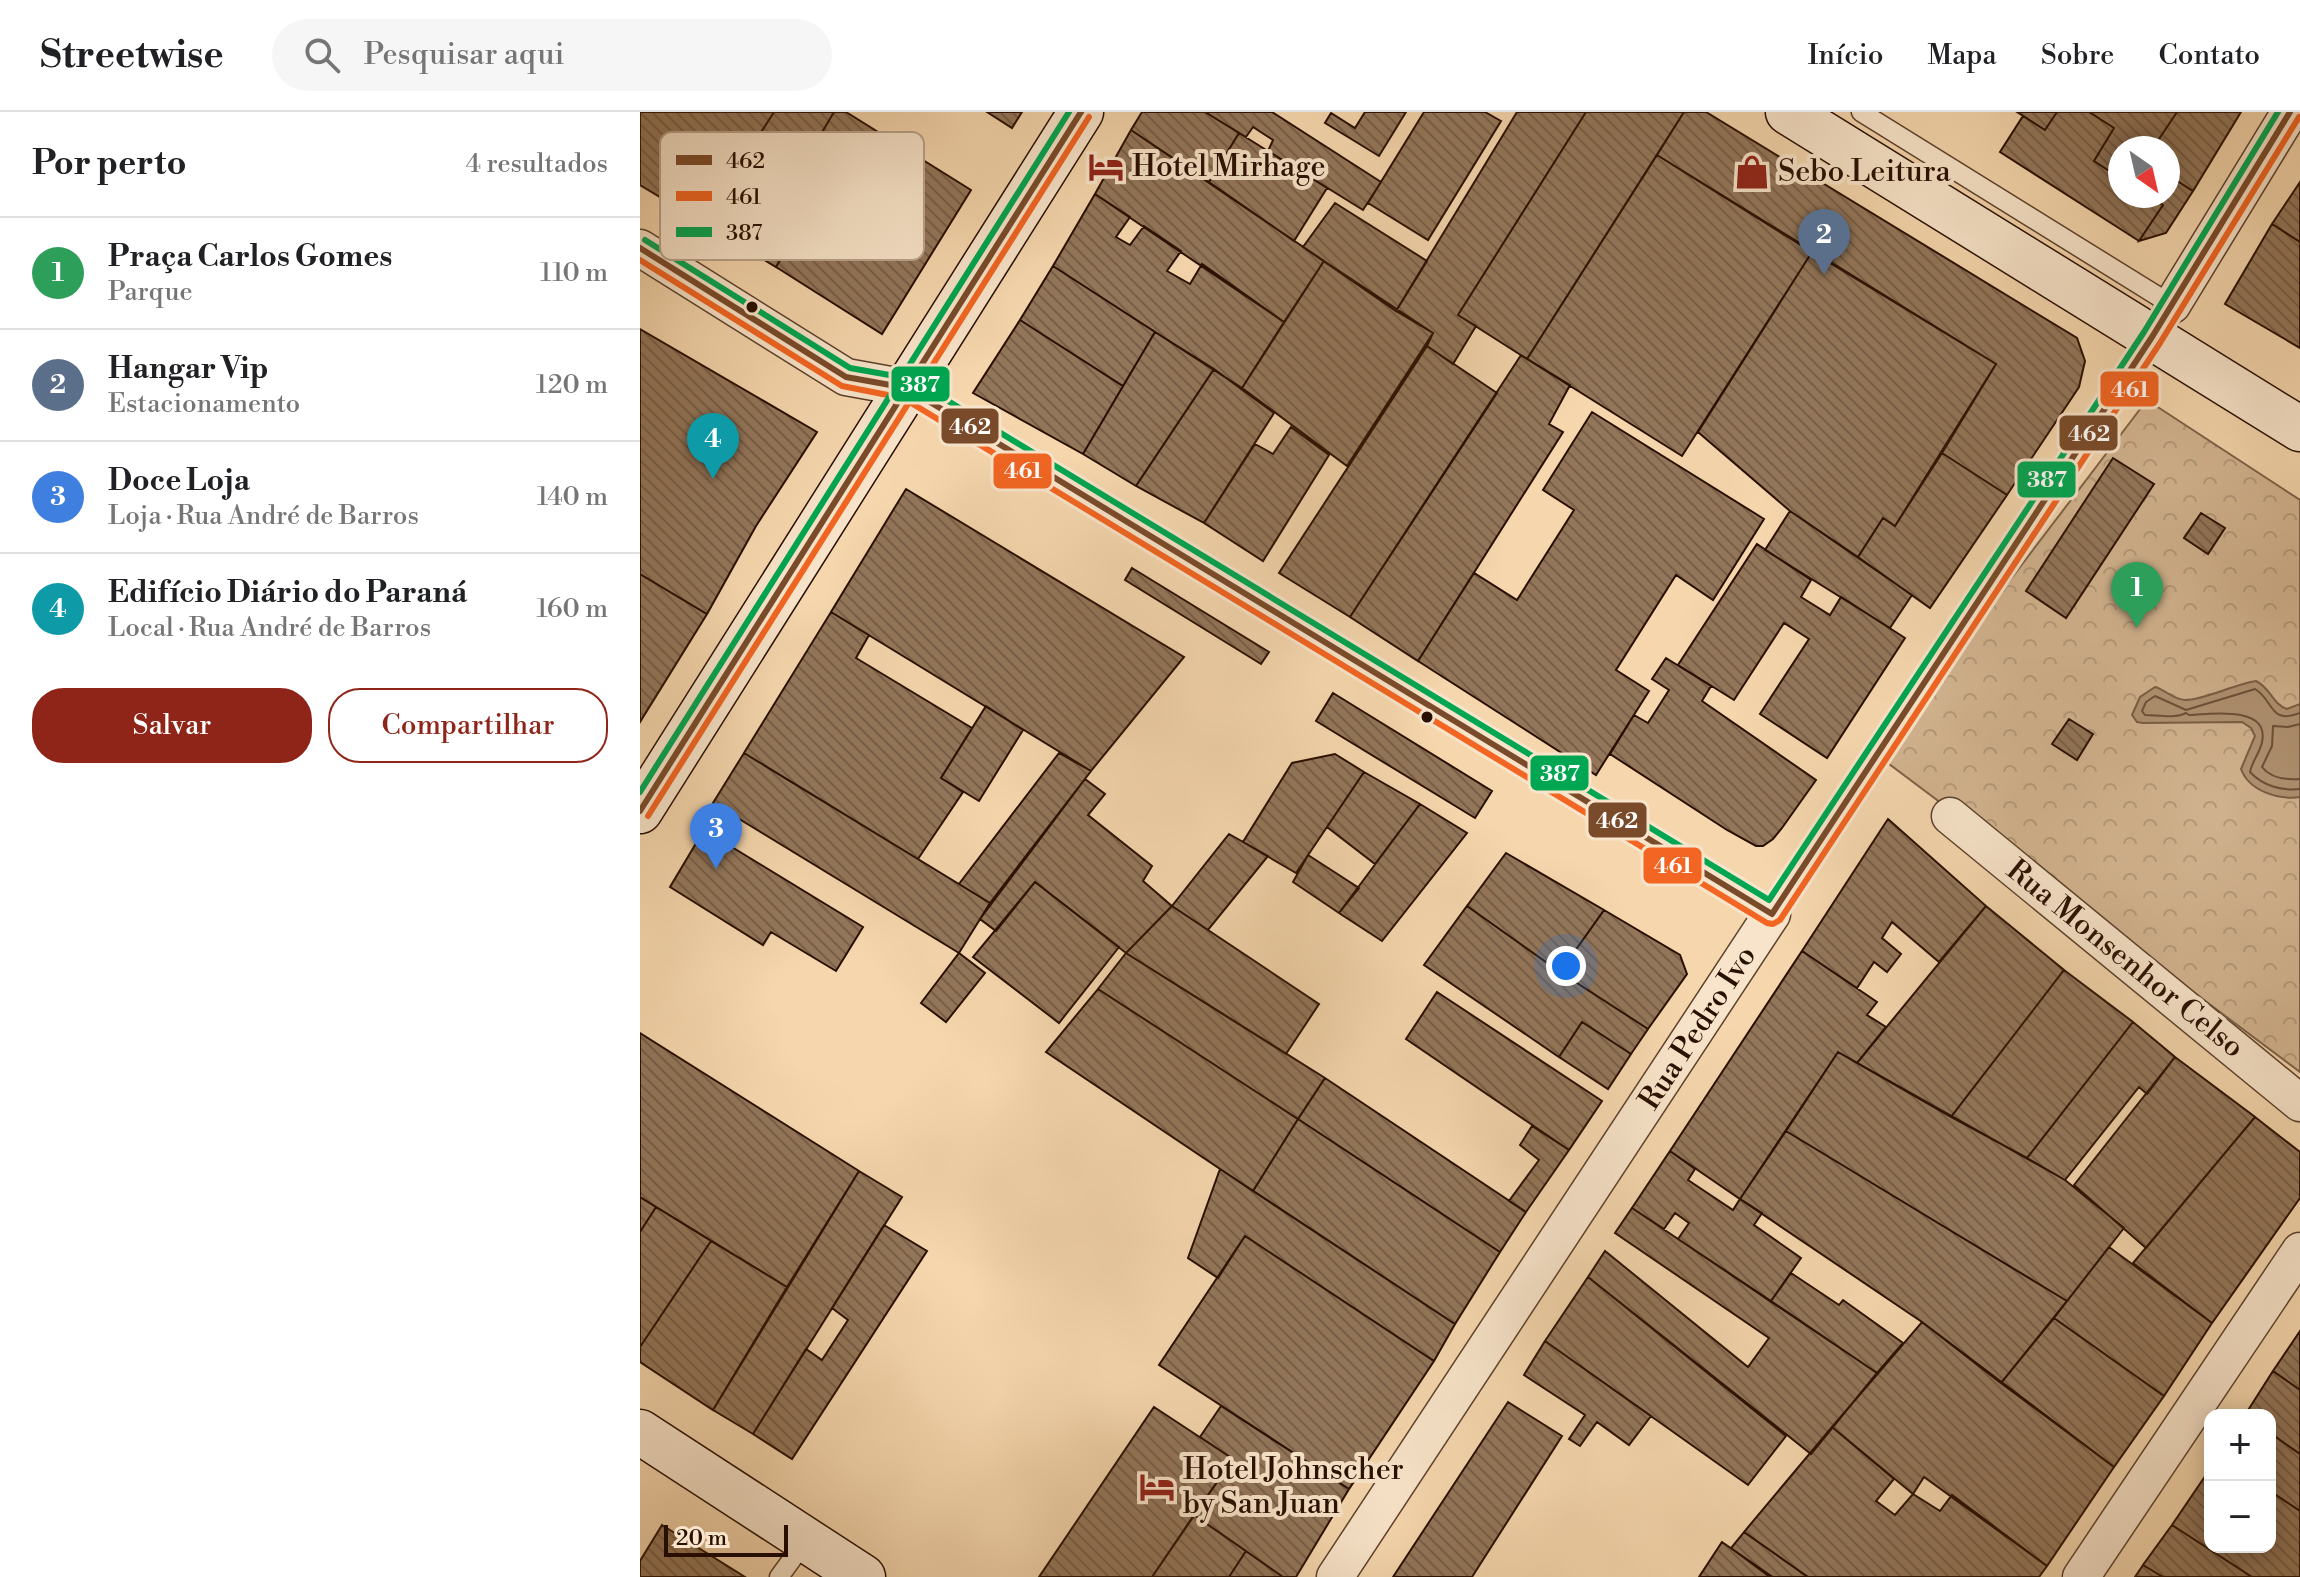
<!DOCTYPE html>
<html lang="pt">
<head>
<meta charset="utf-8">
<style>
	body { margin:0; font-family:"Libre Bodoni",serif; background:#f6f6f6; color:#202124 }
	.controls { position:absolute; right:24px; bottom:24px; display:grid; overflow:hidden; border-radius:16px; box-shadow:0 4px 20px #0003 }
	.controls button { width:72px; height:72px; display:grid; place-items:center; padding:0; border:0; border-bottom:2px solid #e0e0e0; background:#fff; color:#202124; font:40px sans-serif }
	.compass { position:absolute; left:1468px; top:24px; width:72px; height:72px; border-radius:50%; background:#fff; box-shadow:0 4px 20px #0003; rotate:146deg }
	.scale { position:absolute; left:24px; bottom:20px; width:124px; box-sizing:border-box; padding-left:8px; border:4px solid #290f00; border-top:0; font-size:22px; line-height:28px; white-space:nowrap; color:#290f00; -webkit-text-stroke:6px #f8e4ca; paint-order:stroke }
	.you { position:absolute; left:926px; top:854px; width:28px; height:28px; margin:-20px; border:6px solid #fff; border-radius:50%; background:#1a73e8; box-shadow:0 0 0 12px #1a73e833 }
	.badge { display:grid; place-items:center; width:52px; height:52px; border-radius:50%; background:#8f2418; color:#fff; font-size:26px; font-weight:700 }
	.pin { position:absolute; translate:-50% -66px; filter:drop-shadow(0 2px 4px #0008) }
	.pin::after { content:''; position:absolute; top:42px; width:28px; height:24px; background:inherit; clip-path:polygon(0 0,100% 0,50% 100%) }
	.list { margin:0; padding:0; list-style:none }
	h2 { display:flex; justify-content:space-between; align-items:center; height:104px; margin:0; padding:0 32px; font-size:34px }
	h2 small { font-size:26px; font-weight:400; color:#757577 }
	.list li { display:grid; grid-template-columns:52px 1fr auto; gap:24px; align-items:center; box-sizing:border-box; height:112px; padding:0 32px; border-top:2px solid #e0e0e0 }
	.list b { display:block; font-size:30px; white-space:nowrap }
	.list p { margin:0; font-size:26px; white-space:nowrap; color:#757577 }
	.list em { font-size:26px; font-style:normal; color:#757577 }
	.actions { display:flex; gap:16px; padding:24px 32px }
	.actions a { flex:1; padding:18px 0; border:2px solid #8f2418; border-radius:32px; text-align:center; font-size:28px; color:#8f2418 }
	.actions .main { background:#8f2418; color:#fff }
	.icon { flex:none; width:44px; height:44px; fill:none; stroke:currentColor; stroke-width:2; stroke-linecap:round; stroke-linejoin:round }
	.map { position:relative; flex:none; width:1660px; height:1465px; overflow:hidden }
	header { display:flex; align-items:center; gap:48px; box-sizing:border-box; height:112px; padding:0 40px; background:#fff; border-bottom:2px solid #e0e0e0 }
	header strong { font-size:38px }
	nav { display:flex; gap:44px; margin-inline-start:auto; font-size:28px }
	.search { width:560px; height:72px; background:#f6f6f6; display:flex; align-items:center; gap:20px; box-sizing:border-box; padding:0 28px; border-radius:44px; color:#757577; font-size:30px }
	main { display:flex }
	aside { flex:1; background:#fff }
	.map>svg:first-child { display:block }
	.forest { fill:url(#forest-crowns); stroke:#7e6248; stroke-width:2 }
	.water { fill:#b09272; stroke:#7a5e44; stroke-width:2 }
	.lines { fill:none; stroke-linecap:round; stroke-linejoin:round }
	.shore { stroke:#6c5039; stroke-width:2 }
	.building { fill:url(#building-back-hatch); stroke:#290f00; stroke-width:2 }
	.lane-casing { stroke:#5c412b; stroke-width:21 }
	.street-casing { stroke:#5c412b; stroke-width:39 }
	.secondary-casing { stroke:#290f00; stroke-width:47 }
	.lane { stroke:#f8e4ca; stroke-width:18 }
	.street { stroke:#f8e4ca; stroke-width:36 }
	.secondary { stroke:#f8e4ca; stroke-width:44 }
	.bus-1-casing { stroke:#f8e4ca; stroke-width:12 }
	.bus-2-casing { stroke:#f8e4ca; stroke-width:12 }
	.bus-3-casing { stroke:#f8e4ca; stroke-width:12 }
	.bus-1 { stroke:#7a4b2a; stroke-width:6 }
	.bus-2 { stroke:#f26522; stroke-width:6 }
	.bus-3 { stroke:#00a651; stroke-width:6 }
	.bus-dot { fill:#290f00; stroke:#f8e4ca; stroke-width:3 }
	.labels { text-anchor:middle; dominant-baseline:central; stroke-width:8; stroke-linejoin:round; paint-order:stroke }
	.poi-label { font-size:30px; fill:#290f00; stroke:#f8e4ca; text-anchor:start }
	.street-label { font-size:30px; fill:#290f00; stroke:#f8e4ca }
	.key { fill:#f8e4ca; stroke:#baa48d; stroke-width:2 }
	.key-label { font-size:22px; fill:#290f00 }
	.line-badge { stroke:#f8e4ca; stroke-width:3 }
	.badge-label { font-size:22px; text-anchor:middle; font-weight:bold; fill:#fff }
</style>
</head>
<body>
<header>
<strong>Streetwise</strong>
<div class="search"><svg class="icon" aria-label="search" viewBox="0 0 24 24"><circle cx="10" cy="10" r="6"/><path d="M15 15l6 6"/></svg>Pesquisar aqui</div>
<nav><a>Início</a><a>Mapa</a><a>Sobre</a><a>Contato</a></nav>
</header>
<main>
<aside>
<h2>Por perto<small>4 resultados</small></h2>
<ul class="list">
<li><span class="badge" style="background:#2e9e5b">1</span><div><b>Praça Carlos Gomes</b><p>Parque</p></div><em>110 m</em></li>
<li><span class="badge" style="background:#5c6f8a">2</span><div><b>Hangar Vip</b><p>Estacionamento</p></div><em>120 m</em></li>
<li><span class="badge" style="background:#3f7fe0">3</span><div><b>Doce Loja</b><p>Loja · Rua André de Barros</p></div><em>140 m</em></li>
<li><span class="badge" style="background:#0f9aa8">4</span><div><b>Edifício Diário do Paraná</b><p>Local · Rua André de Barros</p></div><em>160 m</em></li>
</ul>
<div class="actions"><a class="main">Salvar</a><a>Compartilhar</a></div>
</aside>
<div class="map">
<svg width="1660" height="1465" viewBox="0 0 1660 1465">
	<defs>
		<pattern id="forest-crowns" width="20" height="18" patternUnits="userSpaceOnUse" patternTransform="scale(2)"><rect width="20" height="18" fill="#d2b490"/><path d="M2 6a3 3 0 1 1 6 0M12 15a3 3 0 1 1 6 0" fill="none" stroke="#b49a7a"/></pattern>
		<pattern id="building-back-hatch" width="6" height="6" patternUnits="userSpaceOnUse" patternTransform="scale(2)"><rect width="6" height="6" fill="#93765a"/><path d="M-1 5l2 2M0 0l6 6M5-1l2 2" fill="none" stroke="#785f48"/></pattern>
	</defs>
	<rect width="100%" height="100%" fill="#f5d6ad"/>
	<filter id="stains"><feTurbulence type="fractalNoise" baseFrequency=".0025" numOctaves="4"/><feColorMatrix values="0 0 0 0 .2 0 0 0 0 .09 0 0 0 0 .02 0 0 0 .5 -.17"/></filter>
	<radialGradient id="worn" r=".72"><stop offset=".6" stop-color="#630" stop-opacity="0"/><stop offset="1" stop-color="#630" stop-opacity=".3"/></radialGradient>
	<path class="forest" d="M1507,288L1660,388V960L1237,643Z"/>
	<path class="water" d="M1616,569C1631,576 1632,592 1647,597L1660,592V685C1638,688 1609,679 1601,657L1615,624L1611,616L1602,610L1503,611L1497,610L1492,603L1500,585L1515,575C1526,578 1532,587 1545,588C1564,588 1595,572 1616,569Z"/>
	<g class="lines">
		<path class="shore" d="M1660,601C1629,613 1634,588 1615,577L1546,598L1515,584L1506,590L1502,599L1505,603C1517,603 1535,607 1546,601L1549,603C1570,602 1630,593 1622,630C1620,641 1612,649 1610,660C1623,674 1642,679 1660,677
			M1660,612L1648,615L1633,614L1632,634L1622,655C1631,667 1646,668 1660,667"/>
	</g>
	<path class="building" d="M0,0H134L63,111L0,73Z
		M134,0H194L158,61L183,76L136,155L63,111Z
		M194,0H206L331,78L242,222L136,155L183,76L158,61Z
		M347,0H382L372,16Z
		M502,0H565L599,21L569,70L491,18Z
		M565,0H632L741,70L723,98L628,39L633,28L613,15L606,25Z
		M725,0H766L739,44L685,11L691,1L715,16Z
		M784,0H845L861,9L788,128L728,91Z
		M877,0H946L818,203L836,214L813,252L787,234L793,221L756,199Z
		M946,0H1044L887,247L818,203Z
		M1044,0H1066L1437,226L1445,249L1439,275L1367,383L1302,341L1356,252L1017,43Z
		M1377,0H1417L1405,18Z
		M1417,0H1449L1474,16L1454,49L1480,66V84H1508L1523,93L1499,129L1360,40L1383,4L1405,18Z
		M1449,0H1537L1513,36H1480V66L1454,49L1474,16Z
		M1537,0H1601L1553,79L1528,63V36H1513Z
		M491,18L684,149L644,210L455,82Z
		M599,21L687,76L654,129L569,70Z
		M1017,43L1172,140L1042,344L887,247Z
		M1528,63L1553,79L1526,121L1499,129L1523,93L1508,84H1528Z
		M1660,70V130L1632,112Z
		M455,82L490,105L476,125L490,133L504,114L541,139L527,159L550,172L562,152L644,210L602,276L413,154Z
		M695,91L787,149L756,199L663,135Z
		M1632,112L1660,130V236L1585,192Z
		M1172,140L1356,252L1255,414L1243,406L1218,445L1150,399L1058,320Z
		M684,149L793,221L707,354L602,276Z
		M413,154L515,220L483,274L380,208Z
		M380,208L483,274L443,342L333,281Z
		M0,217L177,320L116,414L67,502L0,462Z
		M515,220L574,257L496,374L443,342Z
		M787,234L857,281L710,505L639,461Z
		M881,243L930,273L909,312L923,320L778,549L710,505Z
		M574,257L634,301L564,411L496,374Z
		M952,300L1124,407L1073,488L1036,463L976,558L1009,579L956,663L778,549L834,461L877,488L934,398L903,378Z
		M651,315L689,343L623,449L564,411L615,332L633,342Z
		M1302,341L1367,383L1290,496L1218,445L1243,406L1255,414Z
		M1473,346L1514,372L1426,506L1386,479Z
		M266,377L544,545L451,659L191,500Z
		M1150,399L1272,483L1250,516L1125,438Z
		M1561,401L1585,416L1568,442L1544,426Z
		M1117,432L1171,468L1161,485L1190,503L1201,485L1265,526L1187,646L1120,602L1169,527L1144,511L1094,588L1038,553Z
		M492,456L629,540L621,552L485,468Z
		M0,462L67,502L0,610Z
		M191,500L229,523L216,546L332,616L301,666L323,680L278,747L104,641Z
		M1026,546L1071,574L1062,589L1176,668L1142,716L1133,727L1123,734H1116L1087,718L970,642L994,603L1008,611L1029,578L1012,567Z
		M693,581L852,679L835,706L676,609Z
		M346,594L383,618L339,689L301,666Z
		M1429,607L1453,622L1437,648L1412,632Z
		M104,641L350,791L319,841L73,691Z
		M419,641L451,659L350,791L319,772Z
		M695,642L724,660L656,761L603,730L652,651Z
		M724,660L780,692L735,752L687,715Z
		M445,667L465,682L448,703L512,754L503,769L532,794L486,841L395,770L356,819L340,807Z
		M780,692L827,721L742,829L699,801Z
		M1248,707L1346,794L1299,850L1252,810L1242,826L1261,842L1247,860L1234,850L1217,876L1162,839Z
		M64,718L223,815L196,859L131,820L123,833L30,775Z
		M589,722L628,744L568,818L532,794Z
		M866,741L964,798L920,860L827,794Z
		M668,743L719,776L699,801L653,770Z
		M395,770L479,835L419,911L333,845Z
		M532,794L679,892L646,942L486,841Z
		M827,794L920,860L1008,917L991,942L942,910L919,945L784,853Z
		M1346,794L1424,858L1311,1005L1217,951Z
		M964,798L1040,843L1047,862L1008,917L920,860Z
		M1162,839L1237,890L1227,903L1246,915L1217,951L1198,940L1100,1087L1030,1039Z
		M319,841L345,861L306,910L281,891Z
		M486,841L685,966L658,1007L458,877Z
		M1424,858L1493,910L1387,1046L1311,1005Z
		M458,877L658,1007L613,1079L406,940Z
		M797,880L962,989L929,1038L766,927Z
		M942,910L991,942L968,977L919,945Z
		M1493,910L1535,945L1507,982L1499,975L1425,1068L1387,1046Z
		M0,921L219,1059L147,1175L0,1085Z
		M1198,940L1425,1068L1484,1116L1427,1189L1146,1019Z
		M1535,945L1615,1005L1506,1136L1434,1073Z
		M685,966L886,1100L860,1140L658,1007Z
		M1615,1005L1660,1040V1086L1572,1211L1493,1151Z
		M658,1007L860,1140L815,1212L613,1079Z
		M892,1014L929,1038L886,1100L869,1089L899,1048L880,1033Z
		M1146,1019L1427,1189L1361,1271L1282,1210L1100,1087Z
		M1030,1039L1055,1057L1048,1068L1093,1098L1100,1087L1122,1101L1114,1113L1161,1146L1131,1189L1038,1127L1049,1111L1035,1101L1024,1117L992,1096Z
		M580,1057L815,1212L794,1249L605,1124L578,1166L548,1146Z
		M219,1059L262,1085L113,1322L73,1298Z
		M0,1085L16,1095L0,1120Z
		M16,1095L71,1129L0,1235V1120Z
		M992,1096L1237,1261L1171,1342L948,1165L965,1139L1108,1255L1129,1226L975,1121Z
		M244,1113L287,1139L152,1347L113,1322L166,1237L182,1248L208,1208L192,1196Z
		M605,1124L794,1249L709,1377L519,1253Z
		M71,1129L147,1175L73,1298L0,1250V1235Z
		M1469,1135L1572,1211L1524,1284L1414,1206Z
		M1151,1161L1199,1193L1203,1188L1263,1231L1237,1261L1131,1189Z
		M948,1165L1146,1324L1108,1373L905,1229Z
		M1414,1206L1524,1284L1474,1355L1361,1271Z
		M1282,1210L1474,1355L1407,1454L1284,1365L1273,1382L1192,1315Z
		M1660,1219V1278L1633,1259Z
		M905,1229L1011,1304L989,1333L957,1310L940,1334L929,1327L945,1303L884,1263Z
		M1633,1259L1660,1278V1342L1630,1321V1303H1605Z
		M868,1290L922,1324L832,1465H753Z
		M581,1294L709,1377L656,1465H643L554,1403L593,1347L560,1325Z
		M514,1295L593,1347L512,1465H399Z
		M1192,1315L1254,1367L1236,1389L1255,1403L1273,1382L1300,1399L1312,1383L1407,1454L1399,1465H1168L1104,1420Z
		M1630,1321L1660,1342V1399L1630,1379Z
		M1570,1357V1435H1630V1379L1660,1399V1465H1612L1532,1413Z
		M554,1403L606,1439L589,1465H512Z
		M22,1413L105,1465H0V1449Z
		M1532,1413L1612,1465H1523L1503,1453Z
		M1104,1420L1168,1465H1130L1091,1436Z
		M1082,1430L1131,1464L1130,1465H1059Z
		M606,1439L643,1465H589Z
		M1503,1453L1523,1465H1495Z"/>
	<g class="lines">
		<g class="lane-casing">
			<path id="lane" d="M1221,0L1532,193L1531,196
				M267,276L1132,802L1513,224
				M139,1465L166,1428"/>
		</g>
		<g class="street-casing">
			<path id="street" d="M0,136L206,265L267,276
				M1532,193L1650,0
				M1310,704L1660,991
				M695,1465L1132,802
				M1441,1465L1660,1139"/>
		</g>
		<g class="secondary-casing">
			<path id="secondary" d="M1148,0L1660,317
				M0,699L441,0
				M0,1320L223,1465"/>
		</g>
		<use href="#lane" class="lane"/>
		<use href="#street" class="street"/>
		<use href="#secondary" class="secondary"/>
		<g class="bus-1-casing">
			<path id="bus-1" d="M0,136L206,265L267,276L1132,802L1512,225L1650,0
				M0,699L441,0"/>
		</g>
		<g class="bus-2-casing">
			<path id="bus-2" d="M0,148L202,274L263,286L1127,811L1133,812L1140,808L1520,231L1659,5
				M8,704L449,5"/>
		</g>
		<g class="bus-3-casing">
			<path id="bus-3" d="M5,128L210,256L272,267L1129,788L1504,220L1638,0
				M0,680L429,0"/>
		</g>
		<use href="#bus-1" class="bus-1"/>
		<use href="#bus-2" class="bus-2"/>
		<use href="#bus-3" class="bus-3"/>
	</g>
	<defs>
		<g id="hotel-bare" transform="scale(2.76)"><path d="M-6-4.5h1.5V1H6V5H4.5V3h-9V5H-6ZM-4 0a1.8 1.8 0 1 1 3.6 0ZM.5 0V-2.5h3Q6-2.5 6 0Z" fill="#8f2418" stroke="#f8e4ca" stroke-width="2.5" paint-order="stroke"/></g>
		<g id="shop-bare" transform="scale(2.76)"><path d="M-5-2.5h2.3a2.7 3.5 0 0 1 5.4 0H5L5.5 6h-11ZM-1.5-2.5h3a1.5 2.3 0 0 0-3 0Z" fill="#8f2418" stroke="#f8e4ca" stroke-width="2.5" paint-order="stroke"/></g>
	</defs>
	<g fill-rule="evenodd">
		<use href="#hotel-bare" x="466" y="55"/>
		<use href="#shop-bare" x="1112" y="60"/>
		<use href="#hotel-bare" x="517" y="1375"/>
	</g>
	<g class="bus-dot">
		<circle cx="112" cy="195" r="7"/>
		<circle cx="787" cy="605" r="7"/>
	</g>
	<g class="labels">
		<g class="poi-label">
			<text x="492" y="55">Hotel Mirhage</text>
			<text x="1138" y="60">Sebo Leitura</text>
			<text x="543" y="1358">Hotel Johnscher<tspan x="543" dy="34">by San Juan</tspan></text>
		</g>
		<g class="street-label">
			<text transform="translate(1485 847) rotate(39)">Rua Monsenhor Celso</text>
			<text transform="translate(1058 916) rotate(-57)">Rua Pedro Ivo</text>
		</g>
	</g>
	<rect x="20" y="20" width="264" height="128" rx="12" class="key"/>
	<rect x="36" y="43" width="36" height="10" fill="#7a4b2a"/>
	<rect x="36" y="79" width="36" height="10" fill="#f26522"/>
	<rect x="36" y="115" width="36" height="10" fill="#00a651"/>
	<g class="key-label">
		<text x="86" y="56">462</text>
		<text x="86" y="92">461</text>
		<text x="86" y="128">387</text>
	</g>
	<g class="line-badge">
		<rect x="250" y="253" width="61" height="38" rx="8" fill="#00a651"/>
		<rect x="1459" y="258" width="61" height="38" rx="8" fill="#f26522"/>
		<rect x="300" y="295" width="60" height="38" rx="8" fill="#7a4b2a"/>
		<rect x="1418" y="302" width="61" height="38" rx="8" fill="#7a4b2a"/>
		<rect x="352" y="340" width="61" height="38" rx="8" fill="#f26522"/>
		<rect x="1376" y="348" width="61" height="39" rx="8" fill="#00a651"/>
		<rect x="889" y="642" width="61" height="38" rx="8" fill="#00a651"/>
		<rect x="947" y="689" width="61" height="38" rx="8" fill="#7a4b2a"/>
		<rect x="1002" y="734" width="61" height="39" rx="8" fill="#f26522"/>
	</g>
	<g class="badge-label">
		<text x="280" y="280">387</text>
		<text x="1490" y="285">461</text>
		<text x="330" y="322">462</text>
		<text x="1449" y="329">462</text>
		<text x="383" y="366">461</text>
		<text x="1407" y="375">387</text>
		<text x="920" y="669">387</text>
		<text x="977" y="716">462</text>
		<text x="1033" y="761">461</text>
	</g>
	<rect width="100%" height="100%" filter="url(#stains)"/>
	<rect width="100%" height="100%" fill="url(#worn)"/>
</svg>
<div class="controls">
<button>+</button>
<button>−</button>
</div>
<svg class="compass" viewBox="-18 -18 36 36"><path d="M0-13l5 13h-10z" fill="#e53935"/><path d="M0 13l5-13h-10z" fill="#757577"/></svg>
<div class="scale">20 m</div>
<div class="you"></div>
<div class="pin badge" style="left:1497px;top:516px;background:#2e9e5b">1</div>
<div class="pin badge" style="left:1184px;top:163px;background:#5c6f8a">2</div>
<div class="pin badge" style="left:76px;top:757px;background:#3f7fe0">3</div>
<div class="pin badge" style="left:73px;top:367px;background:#0f9aa8">4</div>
</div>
</main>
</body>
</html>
